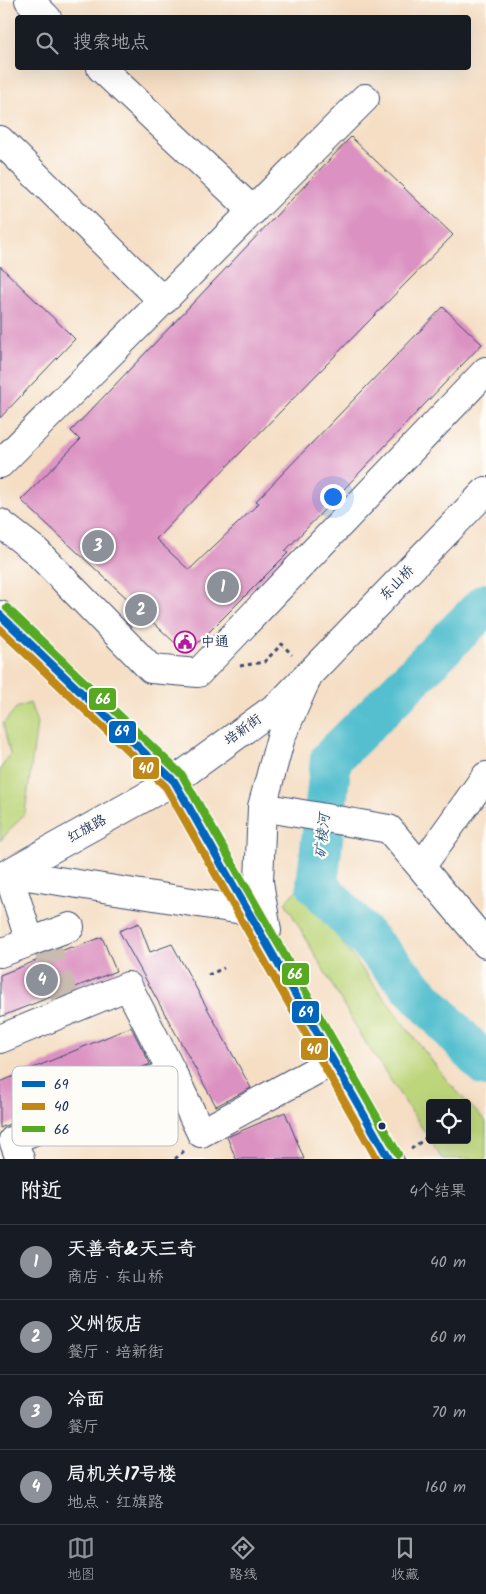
<!DOCTYPE html>
<html lang="zh">
<head>
<meta charset="utf-8">
<style>
	body { margin:0; font-family:Kalam,"LXGW WenKai TC",sans-serif; background:#20242c; color:#f1f3f6 }
	.controls { position:absolute; right:15px; bottom:15px; display:grid; overflow:hidden; border-radius:5px; box-shadow:0 5px 20px #0002 }
	.controls button { width:45px; height:45px; display:grid; place-items:center; padding:0; border:0; border-bottom:1px solid #363941; background:#171b24; color:#f1f3f6; font:25px sans-serif }
	.you { position:absolute; left:332px; top:496px; width:18px; height:18px; margin:-12px; border:4px solid #fff; border-radius:50%; background:#1a73e8; box-shadow:0 0 0 8px #1a73e833 }
	.badge { display:grid; place-items:center; width:32px; height:32px; border-radius:50%; background:#8c9099; color:#fff; font-size:16px; font-weight:700 }
	.pin { position:absolute; translate:-50% -50%; border:2px solid #fff; box-shadow:0 1px 5px #0006 }
	.list { margin:0; padding:0; list-style:none }
	h2 { display:flex; justify-content:space-between; align-items:center; height:65px; margin:0; padding:0 20px; font-size:21px }
	h2 small { font-size:16px; font-weight:400; color:#9ea1a6 }
	.list li { display:grid; grid-template-columns:32px 1fr auto; gap:15px; align-items:center; box-sizing:border-box; height:75px; padding:0 20px; border-top:1px solid #363941 }
	.list b { display:block; font-size:19px; white-space:nowrap }
	.list p { margin:0; font-size:16px; white-space:nowrap; color:#9ea1a6 }
	.list em { font-size:16px; font-style:normal; color:#9ea1a6 }
	.icon { flex:none; width:28px; height:28px; fill:none; stroke:currentColor; stroke-width:2; stroke-linecap:round; stroke-linejoin:round }
	.map { position:relative; flex:none; width:486px; height:1159px; overflow:hidden }
	.search { position:absolute; background:#171b24; box-shadow:0 5px 20px #0002; left:15px; right:15px; top:15px; height:55px; display:flex; align-items:center; gap:12px; box-sizing:border-box; padding:0 18px; border-radius:5px; color:#9ea1a6; font-size:19px }
	.sheet { height:365px; background:#171b24 }
	nav { display:flex; justify-content:space-around; align-items:center; box-sizing:border-box; height:70px; border-top:1px solid #363941; background:#171b24; font-size:14px; color:#9ea1a6 }
	nav a { display:grid; justify-items:center; gap:2px }
	nav .on { color:#8c9099 }
	.map>svg:first-child { display:block }
	.green { fill:#bdd67b; stroke:#6c826c }
	.lines { fill:none; stroke-linecap:round; stroke-linejoin:round }
	.river { stroke:#54bfcf; stroke-width:42 }
	.building { fill:#db91c1 }
	.minor-tunnel { stroke:#c9bbb0; stroke-width:28; stroke-dasharray:28 14; stroke-linecap:butt }
	.minor-casing { stroke:#3c496d; stroke-width:30 }
	.major-casing { stroke:#3c496d; stroke-width:30 }
	.path { stroke:#3c496d; stroke-width:3; stroke-dasharray:4 4; stroke-linecap:butt }
	.minor { stroke:#fff; stroke-width:28 }
	.major { stroke:#fff; stroke-width:28 }
	.bus-1-casing { stroke:#fdfcf7; stroke-width:11 }
	.bus-2-casing { stroke:#fdfcf7; stroke-width:11 }
	.bus-3-casing { stroke:#fdfcf7; stroke-width:11 }
	.bus-1 { stroke:#0065bd; stroke-width:8 }
	.bus-2 { stroke:#c08818; stroke-width:8 }
	.bus-3 { stroke:#56a921; stroke-width:8 }
	.bus-dot { fill:#1b2f5e; stroke:#fdfcf7; stroke-width:2 }
	.labels { text-anchor:middle; dominant-baseline:central; stroke-width:4.5; stroke-linejoin:round; paint-order:stroke }
	.street-label { font-size:14px; fill:#1b2f5e; stroke:#fdfcf7 }
	.poi-label { font-size:14px; fill:#1b2f5e; stroke:#fdfcf7; text-anchor:start }
	.water-label { font-size:15px; font-style:italic; fill:#2c5a80; stroke:#fdfcf7 }
	.key { fill:#fdfcf7; stroke:#b9bec9; stroke-width:1 }
	.key-label { font-size:14px; fill:#1b2f5e }
	.line-badge { stroke:#fdfcf7; stroke-width:2 }
	.badge-label { font-size:14px; text-anchor:middle; font-weight:bold; fill:#fff }
</style>
</head>
<body>
<div class="map">
<svg width="486" height="1159" viewBox="0 0 486 1159">
	<rect width="100%" height="100%" fill="#fdfcf7"/>
	<filter id="ink" filterUnits="userSpaceOnUse"><feTurbulence type="fractalNoise" baseFrequency=".02" numOctaves="2"/><feDisplacementMap in="SourceGraphic" scale="10" xChannelSelector="R" yChannelSelector="G"/><feConvolveMatrix kernelMatrix="1 2 1 2 8 2 1 2 1" color-interpolation-filters="sRGB"/></filter>
	<filter id="wash" filterUnits="userSpaceOnUse"><feTurbulence type="fractalNoise" baseFrequency=".0096" numOctaves="4" result="noise"/><feDisplacementMap in="SourceGraphic" scale="20" xChannelSelector="R" yChannelSelector="G"/><feGaussianBlur stdDeviation="1.12" result="paint"/><feColorMatrix in="noise" values="0 0 0 0 0 0 0 0 0 0 0 0 0 0 0 0 0 1.4 0 .05"/><feComposite in="paint" operator="in"/></filter>
	<g filter="url(#wash)">
		<rect width="100%" height="100%" fill="#f5dec4"/>
		<path class="green" d="M30,703L37,723L25,813L0,841V770L10,754L3,724L16,708Z
			M300,886L312,903L448,1082L486,1122V1159H442L430,1140H467V1103H430V1140L360,1034L285,902Z"/>
		<g class="lines">
			<path class="river" d="M486,604L331,759L317,885L486,1066"/>
		</g>
		<g id="blocks">
			<path class="building" d="M351,137L453,235L156,539L189,570L259,503L256,501L443,307L482,344L285,551L288,553L187,654L21,500L80,440L71,431Z
				M0,266L75,339L0,418Z
				M139,923L150,952L172,944L251,1088L216,1106L119,931Z
				M102,937L116,971L0,1017V975L71,947L72,949Z
				M131,1027L150,1064L0,1128V1082Z
				M285,1112L304,1159H236L227,1137Z"/>
		</g>
	</g>
	<g filter="url(#ink)">
		<use href="#blocks" fill-opacity="0" stroke="#3c496d" stroke-width="1"/>
		<g class="lines">
			<path class="minor-tunnel" d="M43,937L70,1011"/>
			<g class="minor-casing">
				<path id="minor" d="M29,0L47,18
					M101,68L253,211
					M0,140L163,301
					M0,464L365,98
					M0,523L36,551L151,669L198,673L486,371
					M0,615L174,781L389,1159
					M262,807L389,829L421,867L486,776
					M421,867L486,944
					M3,876L174,781
					M267,931L259,882L262,807L281,737L308,676
					M30,942L70,927
					M0,953L30,942L8,873L249,911
					M0,1039L128,986L172,1072
					M20,1159L13,1140L172,1072L201,1133L333,1061"/>
			</g>
			<g class="major-casing">
				<path id="major" d="M174,781L281,703L486,491"/>
			</g>
			<path class="path" d="M240,666L264,662L282,644L292,655
				M208,975L224,968
				M411,1149L430,1135
				M175,1159L185,1150"/>
			<use href="#minor" class="minor"/>
			<use href="#major" class="major"/>
			<g class="bus-1-casing">
				<path id="bus-1" d="M0,615L174,781L389,1159"/>
			</g>
			<g class="bus-2-casing">
				<path id="bus-2" d="M0,629L166,787L377,1159"/>
			</g>
			<g class="bus-3-casing">
				<path id="bus-3" d="M7,608L182,775L398,1154"/>
			</g>
			<use href="#bus-1" class="bus-1"/>
			<use href="#bus-2" class="bus-2"/>
			<use href="#bus-3" class="bus-3"/>
		</g>
	</g>
	<defs>
		<g id="civic-ring" transform="scale(1.125)"><circle r="9.5" fill="#fdfcf7" stroke="#b5179e" stroke-width="1.5"/><path d="M-.6-6.5H3V-4.5H.6V-3L4-1V1h2V6H-6V1h2V-1L-.6-3ZM-1.2 2.5V6h2.4V2.5Z" fill="#b5179e"/></g>
	</defs>
	<g fill-rule="evenodd">
		<use href="#civic-ring" x="185" y="642"/>
	</g>
	<circle class="bus-dot" cx="382" cy="1126" r="4.5"/>
	<g class="labels">
		<g class="street-label">
			<text transform="translate(397 583) rotate(-46)">东山桥</text>
			<text transform="translate(243 730) rotate(-36)">培新街</text>
			<text transform="translate(87 829) rotate(-29)">红旗路</text>
		</g>
		<g class="poi-label">
			<text x="201" y="642">中通</text>
		</g>
		<g class="water-label">
			<text transform="translate(323 836) rotate(-84)">矿棱河</text>
		</g>
	</g>
	<rect x="12" y="1066" width="166" height="80" rx="8" class="key"/>
	<rect x="22" y="1081" width="23" height="6" fill="#0065bd"/>
	<rect x="22" y="1103" width="23" height="7" fill="#c08818"/>
	<rect x="22" y="1126" width="23" height="6" fill="#56a921"/>
	<g class="key-label">
		<text x="54" y="1089">69</text>
		<text x="54" y="1111">40</text>
		<text x="54" y="1134">66</text>
	</g>
	<g class="line-badge">
		<rect x="88" y="687" width="29" height="24" rx="5" fill="#56a921"/>
		<rect x="108" y="720" width="29" height="24" rx="5" fill="#0065bd"/>
		<rect x="132" y="756" width="28" height="24" rx="5" fill="#c08818"/>
		<rect x="281" y="962" width="29" height="24" rx="5" fill="#56a921"/>
		<rect x="291" y="1000" width="29" height="24" rx="5" fill="#0065bd"/>
		<rect x="300" y="1037" width="29" height="24" rx="5" fill="#c08818"/>
	</g>
	<g class="badge-label">
		<text x="103" y="704">66</text>
		<text x="122" y="736">69</text>
		<text x="146" y="773">40</text>
		<text x="295" y="979">66</text>
		<text x="306" y="1017">69</text>
		<text x="314" y="1054">40</text>
	</g>
</svg>
<div class="controls">
<button><svg class="icon" aria-label="locate" viewBox="0 0 24 24"><circle cx="12" cy="12" r="6"/><path d="M12 2v4M12 18v4M2 12h4M18 12h4"/></svg></button>
</div>
<div class="you"></div>
<div class="pin badge" style="left:223px;top:587px">1</div>
<div class="pin badge" style="left:141px;top:610px">2</div>
<div class="pin badge" style="left:98px;top:546px">3</div>
<div class="pin badge" style="left:42px;top:980px">4</div>
<div class="search"><svg class="icon" aria-label="search" viewBox="0 0 24 24"><circle cx="10" cy="10" r="6"/><path d="M15 15l6 6"/></svg>搜索地点</div>
</div>
<section class="sheet">
<h2>附近<small>4个结果</small></h2>
<ul class="list">
<li><span class="badge">1</span><div><b>天善奇&amp;天三奇</b><p>商店 · 东山桥</p></div><em>40 m</em></li>
<li><span class="badge">2</span><div><b>义州饭店</b><p>餐厅 · 培新街</p></div><em>60 m</em></li>
<li><span class="badge">3</span><div><b>冷面</b><p>餐厅</p></div><em>70 m</em></li>
<li><span class="badge">4</span><div><b>局机关17号楼</b><p>地点 · 红旗路</p></div><em>160 m</em></li>
</ul>
</section>
<nav>
<a class="on"><svg class="icon" aria-label="map" viewBox="0 0 24 24"><path d="M3 6l6-2 6 2 6-2v14l-6 2-6-2-6 2zM9 4v14M15 6v14"/></svg>地图</a>
<a><svg class="icon" aria-label="directions" viewBox="0 0 24 24"><path d="M12 3l9 9-9 9-9-9zM9 14v-3h6M13 9l2 2-2 2"/></svg>路线</a>
<a><svg class="icon" aria-label="saved" viewBox="0 0 24 24"><path d="M7 4h10v16l-5-4-5 4z"/></svg>收藏</a>
</nav>
</body>
</html>
